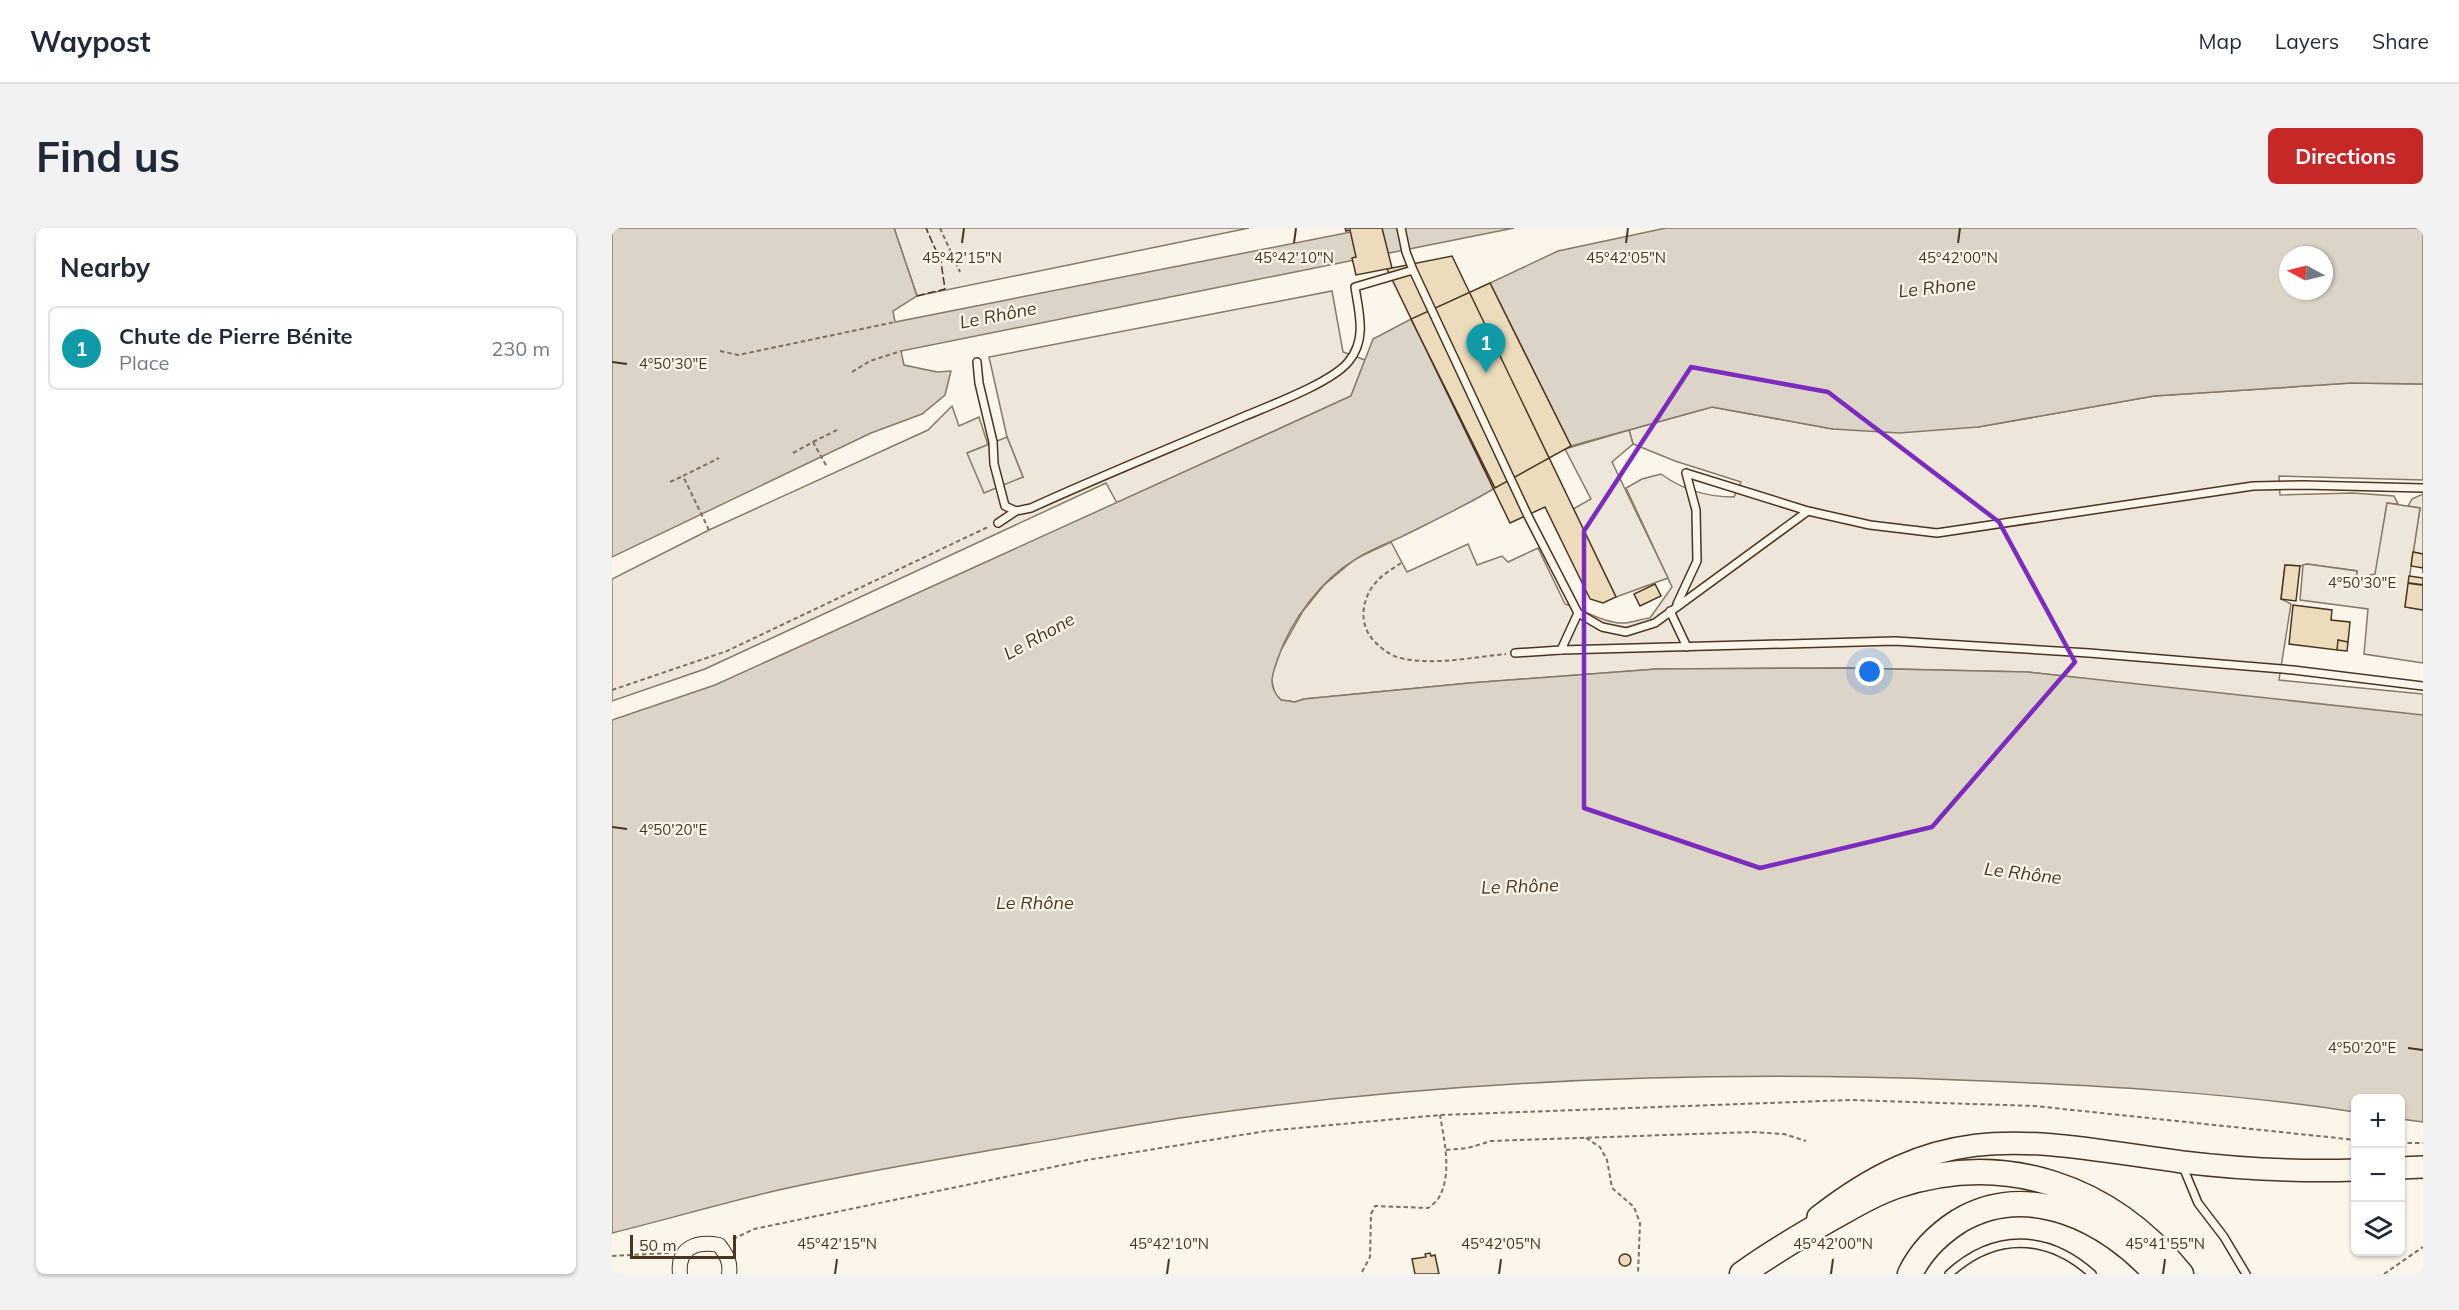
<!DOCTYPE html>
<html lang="en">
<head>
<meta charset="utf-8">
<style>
	body { margin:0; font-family:Mulish,sans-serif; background:#f2f2f3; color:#1f2937 }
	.controls { position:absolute; right:18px; bottom:18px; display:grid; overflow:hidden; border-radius:9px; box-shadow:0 2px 4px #0004 }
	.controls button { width:54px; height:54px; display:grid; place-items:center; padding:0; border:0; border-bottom:2px solid #e0e1e3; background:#fff; color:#1f2937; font:30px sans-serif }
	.compass { position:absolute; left:1667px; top:18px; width:54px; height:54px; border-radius:50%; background:#fff; box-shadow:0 2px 4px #0004; rotate:277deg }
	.scale { position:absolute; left:18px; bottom:15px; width:106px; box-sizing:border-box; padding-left:6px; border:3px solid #4a3520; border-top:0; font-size:16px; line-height:21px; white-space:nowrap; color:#4a3520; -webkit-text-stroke:4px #fbf6e9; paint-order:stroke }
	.you { position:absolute; left:1258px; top:444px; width:21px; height:21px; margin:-15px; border:4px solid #fff; border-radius:50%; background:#1a73e8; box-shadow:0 0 0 9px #1a73e833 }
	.badge { display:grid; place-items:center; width:39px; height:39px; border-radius:50%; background:#c62828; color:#fff; font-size:20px; font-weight:700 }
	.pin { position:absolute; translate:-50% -50px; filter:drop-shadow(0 2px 3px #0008) }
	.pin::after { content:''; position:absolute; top:32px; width:21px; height:18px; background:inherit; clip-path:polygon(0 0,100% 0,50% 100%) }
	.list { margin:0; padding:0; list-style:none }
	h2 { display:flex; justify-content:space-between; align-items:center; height:78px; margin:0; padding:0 24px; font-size:26px }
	h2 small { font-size:20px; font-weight:400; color:#747a83 }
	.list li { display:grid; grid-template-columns:39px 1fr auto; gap:18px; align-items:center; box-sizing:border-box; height:84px; margin:0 12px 12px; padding:0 12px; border:2px solid #e0e1e3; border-radius:9px }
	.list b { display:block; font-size:22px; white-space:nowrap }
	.list p { margin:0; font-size:20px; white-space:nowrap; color:#747a83 }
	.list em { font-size:20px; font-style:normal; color:#747a83 }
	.icon { flex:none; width:33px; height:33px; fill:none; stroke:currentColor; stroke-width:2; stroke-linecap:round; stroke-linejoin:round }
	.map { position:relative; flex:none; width:1811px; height:1046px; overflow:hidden; border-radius:9px }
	header { display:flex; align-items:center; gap:36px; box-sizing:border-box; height:84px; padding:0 30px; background:#fff; border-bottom:2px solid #e0e1e3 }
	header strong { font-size:28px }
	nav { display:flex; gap:33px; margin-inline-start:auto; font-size:21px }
	.intro { display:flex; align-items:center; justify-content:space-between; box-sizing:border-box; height:144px; padding:0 36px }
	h1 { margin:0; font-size:42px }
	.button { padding:15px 27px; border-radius:9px; background:#c62828; color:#fff; font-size:21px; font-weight:700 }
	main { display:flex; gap:36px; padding:0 36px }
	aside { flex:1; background:#fff; border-radius:9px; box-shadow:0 2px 4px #0004 }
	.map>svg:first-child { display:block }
	.green { fill:#ede6d9; stroke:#887966; stroke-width:1.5 }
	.parking { fill:#ede7d9; stroke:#887966; stroke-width:1.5 }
	.water { fill:#dcd4c6; stroke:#887966; stroke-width:1.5; fill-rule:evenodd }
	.building { fill:#ecdcbc; stroke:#4a3520; stroke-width:1.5 }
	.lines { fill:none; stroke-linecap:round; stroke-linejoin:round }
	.service-casing { stroke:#4a3520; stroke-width:10 }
	.minor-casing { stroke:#4a3520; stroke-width:16 }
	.trunk-casing { stroke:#4a3520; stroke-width:24 }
	.motorway-casing { stroke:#4a3520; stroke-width:27 }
	.path { stroke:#7f6f5c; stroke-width:2; stroke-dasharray:4.5 3; stroke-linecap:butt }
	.service { stroke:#fbf6e9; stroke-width:7 }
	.minor { stroke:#fbf6e9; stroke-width:14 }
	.trunk { stroke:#fbf6e9; stroke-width:21 }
	.motorway { stroke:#fbf6e9; stroke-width:24 }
	.fence { stroke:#4a3520; stroke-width:1.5; stroke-dasharray:8 3; stroke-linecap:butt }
	.marked { fill:none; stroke:#7b2cbf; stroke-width:4.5; stroke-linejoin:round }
	.ticks { fill:none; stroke:#4a3520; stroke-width:2 }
	.labels { text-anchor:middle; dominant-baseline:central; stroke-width:4.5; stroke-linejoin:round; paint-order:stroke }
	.water-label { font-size:18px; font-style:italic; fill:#4a3520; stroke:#fbf6e9 }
	.ticks-label { font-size:15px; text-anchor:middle; fill:#4a3520; stroke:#fbf6e9; stroke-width:4.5; stroke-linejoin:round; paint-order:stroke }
</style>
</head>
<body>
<header>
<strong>Waypost</strong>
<nav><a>Map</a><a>Layers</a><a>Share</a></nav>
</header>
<div class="intro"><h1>Find us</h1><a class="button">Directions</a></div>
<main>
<aside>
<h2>Nearby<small></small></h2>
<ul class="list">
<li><span class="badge" style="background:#0f9aa8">1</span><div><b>Chute de Pierre Bénite</b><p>Place</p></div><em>230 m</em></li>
</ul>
</aside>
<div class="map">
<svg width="1811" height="1046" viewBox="0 0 1811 1046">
	<rect width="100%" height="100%" fill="#fbf6e9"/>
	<path class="green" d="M282,0H637L305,68Z
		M720,63L731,124L753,132L739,168L505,275L494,255L93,441L0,473V351L97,302L316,202L340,178L347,198L367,189L376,217L356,225L411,249L395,209L377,129Z
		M1739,155L1811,156V252L1667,248L1668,267L1741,265L1782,268L1786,276L1775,275L1764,346L1744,351L1745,343L1695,336L1688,338L1673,337L1669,371L1679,376L1667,452L1811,466V489L1415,444L1235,440L1045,441L858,455L692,471L683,474L669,472L663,466L659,450L668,424L691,383L712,357L743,331L779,314L795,344L856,316L865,337L890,328L896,334L926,320L953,376C973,382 992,396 1013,395C1021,394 1030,391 1038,390L1060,359L1014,260L1030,251L1049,246C1071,262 1095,269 1122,269L1129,254L1063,233L1021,216L1017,202L1100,179L1221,201L1366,199L1542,168Z
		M1811,266V326L1801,324L1808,280L1796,278L1800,271Z"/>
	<path class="parking" d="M1017,202L1021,216L1000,234L1056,350L1004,369L961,281L979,271L953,221Z
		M395,209L411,249L372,265L355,225Z
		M1775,275L1808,280L1793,379L1811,382V435L1752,426L1756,381L1688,372L1691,337L1695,336L1745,343L1744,351L1763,346Z"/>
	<path class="water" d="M0,0H282L305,68L281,83L283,94L759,0H902L289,123L292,137L325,144L339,143L333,167L310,186L259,205L0,329Z
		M1054,0H1811V156L1739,155L1542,168L1366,199L1287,205L1221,201L1100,179L959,218L878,55L946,23ZM1676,27H1712V63H1676Z
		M799,91L883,260C853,278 821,293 789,309C774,316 758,322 744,331C709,352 679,392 666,430C660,447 655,458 669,472L683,474L692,471L858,455L1045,441L1235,440L1415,444L1811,487V894L1789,891L1788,870H1744L1743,884C1613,864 1479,857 1347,852C1094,842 840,852 589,887C531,895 473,906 415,916C334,930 252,943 171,961C114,974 57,991 0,1005V492L103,457L739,168L761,111Z"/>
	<path class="building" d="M733,0H770L780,40L744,47L740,30L744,29L738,2L734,3Z
		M840,28L1004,369L991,375L978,371L933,279L898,295L775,41Z
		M878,55L959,218L883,260L799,91Z
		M1801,324L1811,326V345V340L1799,338Z
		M1673,337L1688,338L1684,373L1669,371Z
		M1797,348L1811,350V382L1793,379Z
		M1043,356L1049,368L1028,378L1022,366Z
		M1681,377L1720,382L1719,392L1738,394L1736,414L1726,412L1725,422L1677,416Z
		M1726,412L1736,414L1735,423L1725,422Z
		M818,1025L819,1028L823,1027L827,1046H803L800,1031L814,1029L813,1026Z
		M1007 1032a6 6 0 1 1 12 0a6 6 0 1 1-12 0Z"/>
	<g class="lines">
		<g class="service-casing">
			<path id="service" d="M789,0L794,24L801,42L916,288L966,385L990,399L1014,404L1043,395L1196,283
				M365,134L367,155L381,214L382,236L393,278L404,283L419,280C489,248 561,219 633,188C659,177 721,154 737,133C755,111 747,85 743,59L801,42
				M1074,245L1196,283L1258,297L1325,305L1641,258L1691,257L1811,260
				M386,295L404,283
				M1065,376L1085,333L1084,282L1074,245
				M1058,383L1075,419
				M949,422L966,385
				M903,425L949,422L1283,413L1477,425L1681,442L1811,458
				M1571,939L1586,975L1612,1009L1634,1046
				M1337,1046C1382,1005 1434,1005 1480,1046"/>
		</g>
		<g class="minor-casing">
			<path id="minor" d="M68,1046C65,1019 85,1013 107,1017C114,1026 119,1034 117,1046"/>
		</g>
		<g class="trunk-casing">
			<path id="trunk" d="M1788,940L1811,939
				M1206,989C1336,887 1421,914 1570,934C1628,941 1685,944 1744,942"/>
		</g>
		<g class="motorway-casing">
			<path id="motorway" d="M1130,1046C1158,1026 1188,1008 1218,991C1240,979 1260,966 1284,958C1393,922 1498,958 1569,1046
				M1298,1046C1309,1023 1325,1007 1347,993C1416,952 1496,992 1544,1046"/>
		</g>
		<path class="path" d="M328,0L348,44
			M108,123L126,127L283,94
			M240,144L258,133L289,123
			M201,214L227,201
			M181,225L201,214L215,239
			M58,254L71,248
			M97,302L71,248L107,230
			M789,335C782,340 773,345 767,351C750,367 745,395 762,413C771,422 780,429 793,431C825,437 862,429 894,426
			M0,462L115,423L378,298
			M974,910L988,919L995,932L1000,960L1022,979L1028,995L1026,1046
			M1788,915H1811
			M834,922L856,920L879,913L1141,904L1172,906L1194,913
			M121,1011L142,1001L475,932L654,903L828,887L1238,872L1423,878L1744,912
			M0,1028L57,1025
			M750,1044L758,1029L759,986L763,978L816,980C819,978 824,974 826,971C841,947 832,912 828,887
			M1772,1046L1811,1019"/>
		<use href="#service" class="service"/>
		<use href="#minor" class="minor"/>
		<use href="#trunk" class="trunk"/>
		<use href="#motorway" class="motorway"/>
		<path class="fence" d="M305,68L333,61L329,34L314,0"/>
	</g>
	<path class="marked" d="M1079,139L1216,164L1387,294L1463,434L1320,599L1148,640L972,580V303Z"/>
	<path class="ticks" d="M350,15L352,0M682,15L684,0M1014,15L1016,0M1346,15L1348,0M0,134L15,136M1796,355L1811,357M0,599L15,601M1796,820L1811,822M223,1046L225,1031M555,1046L557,1031M887,1046L889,1031M1219,1046L1221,1031M1551,1046L1553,1031"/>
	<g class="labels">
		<g class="water-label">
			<text transform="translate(1325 59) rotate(-6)">Le Rhone</text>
			<text transform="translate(386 87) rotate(-11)">Le Rhône</text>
			<text transform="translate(427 408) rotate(-29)">Le Rhone</text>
			<text transform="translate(1411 645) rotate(7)">Le Rhône</text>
			<text transform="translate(908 658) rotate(-2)">Le Rhône</text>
			<text x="423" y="674">Le Rhône</text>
		</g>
	</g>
	<g class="ticks-label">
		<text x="350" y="35">45°42'15"N</text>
		<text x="682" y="35">45°42'10"N</text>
		<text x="1014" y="35">45°42'05"N</text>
		<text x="1346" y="35">45°42'00"N</text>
		<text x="61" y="141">4°50'30"E</text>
		<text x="1750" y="360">4°50'30"E</text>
		<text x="61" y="607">4°50'20"E</text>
		<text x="1750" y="825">4°50'20"E</text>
		<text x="225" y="1021">45°42'15"N</text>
		<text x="557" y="1021">45°42'10"N</text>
		<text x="889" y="1021">45°42'05"N</text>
		<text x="1221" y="1021">45°42'00"N</text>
		<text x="1553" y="1021">45°41'55"N</text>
	</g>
</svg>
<div class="controls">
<button>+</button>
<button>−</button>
<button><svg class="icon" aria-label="layers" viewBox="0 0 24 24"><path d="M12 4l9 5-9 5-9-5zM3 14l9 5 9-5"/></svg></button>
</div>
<svg class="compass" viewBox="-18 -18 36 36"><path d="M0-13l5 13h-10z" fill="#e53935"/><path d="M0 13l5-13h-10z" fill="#747a83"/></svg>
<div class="scale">50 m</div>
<div class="you"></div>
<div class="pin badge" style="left:874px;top:145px;background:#0f9aa8">1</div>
</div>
</main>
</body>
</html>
